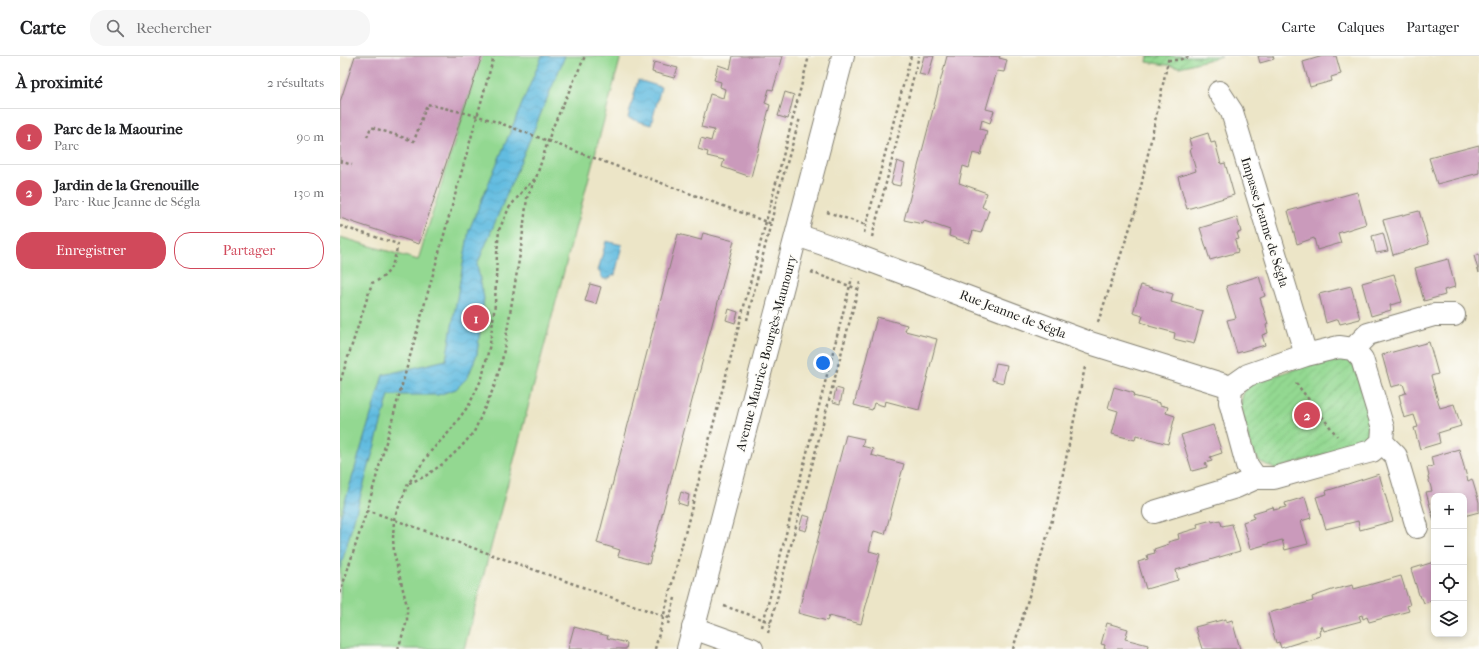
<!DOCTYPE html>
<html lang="fr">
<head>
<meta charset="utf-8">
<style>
	body { margin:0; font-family:"IM FELL French Canon",serif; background:#f6f6f6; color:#202124 }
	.controls { position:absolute; right:12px; bottom:12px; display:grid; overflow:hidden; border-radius:8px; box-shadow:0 2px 6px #0003 }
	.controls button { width:36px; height:36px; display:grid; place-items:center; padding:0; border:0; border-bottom:1px solid #e0e0e0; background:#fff; color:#202124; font:20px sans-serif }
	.you { position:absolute; left:483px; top:307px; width:14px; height:14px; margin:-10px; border:3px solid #fff; border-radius:50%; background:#1a73e8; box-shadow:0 0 0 6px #1a73e833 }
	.badge { display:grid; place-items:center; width:26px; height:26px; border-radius:50%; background:#d1495b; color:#fff; font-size:13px; font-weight:700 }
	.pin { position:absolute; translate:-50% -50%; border:2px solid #fff; box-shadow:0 1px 4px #0006 }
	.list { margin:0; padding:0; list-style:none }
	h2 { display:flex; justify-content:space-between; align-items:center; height:52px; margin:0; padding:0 16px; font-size:17px }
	h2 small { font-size:13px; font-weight:400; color:#757577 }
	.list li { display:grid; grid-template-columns:26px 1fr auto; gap:12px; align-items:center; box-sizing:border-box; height:56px; padding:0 16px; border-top:1px solid #e0e0e0 }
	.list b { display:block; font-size:15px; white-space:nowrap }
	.list p { margin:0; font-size:13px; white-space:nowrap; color:#757577 }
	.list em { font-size:13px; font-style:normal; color:#757577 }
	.actions { display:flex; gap:8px; padding:12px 16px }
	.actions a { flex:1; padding:9px 0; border:1px solid #d1495b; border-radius:16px; text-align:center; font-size:14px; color:#d1495b }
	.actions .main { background:#d1495b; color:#fff }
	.icon { flex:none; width:22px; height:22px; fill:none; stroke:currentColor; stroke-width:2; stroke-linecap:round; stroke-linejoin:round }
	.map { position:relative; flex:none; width:1139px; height:593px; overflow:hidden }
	header { display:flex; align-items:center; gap:24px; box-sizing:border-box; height:56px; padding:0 20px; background:#fff; border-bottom:1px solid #e0e0e0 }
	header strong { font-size:19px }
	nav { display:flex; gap:22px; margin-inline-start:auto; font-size:14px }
	.search { width:280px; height:36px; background:#f6f6f6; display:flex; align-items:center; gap:10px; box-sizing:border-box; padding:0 14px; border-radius:16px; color:#757577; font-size:15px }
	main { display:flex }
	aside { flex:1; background:#fff }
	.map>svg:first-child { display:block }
	.park { fill:#93d891; stroke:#587a56 }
	.garden { fill:url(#garden-furrows); stroke:#587a56 }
	.water { fill:url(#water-waves); stroke:#3f6c7e }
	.building { fill:#ca9abb }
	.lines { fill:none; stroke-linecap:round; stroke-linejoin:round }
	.street-casing { stroke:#848072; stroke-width:24 }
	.secondary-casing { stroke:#848072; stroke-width:24 }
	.path { stroke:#848072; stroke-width:2.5; stroke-dasharray:3 3; stroke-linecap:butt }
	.street { stroke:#fff; stroke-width:22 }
	.secondary { stroke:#fff; stroke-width:22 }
	.labels { text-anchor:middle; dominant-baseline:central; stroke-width:3; stroke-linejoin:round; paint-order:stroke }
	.street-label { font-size:13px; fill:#1c1c1c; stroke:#fdfcf7 }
</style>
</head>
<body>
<header>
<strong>Carte</strong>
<div class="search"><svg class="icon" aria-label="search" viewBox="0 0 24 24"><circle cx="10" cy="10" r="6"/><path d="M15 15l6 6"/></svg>Rechercher</div>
<nav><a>Carte</a><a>Calques</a><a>Partager</a></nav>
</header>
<main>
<aside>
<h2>À proximité<small>2 résultats</small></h2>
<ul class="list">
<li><span class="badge">1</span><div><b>Parc de la Maourine</b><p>Parc</p></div><em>90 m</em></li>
<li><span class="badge">2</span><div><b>Jardin de la Grenouille</b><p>Parc · Rue Jeanne de Ségla</p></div><em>130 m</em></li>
</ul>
<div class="actions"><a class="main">Enregistrer</a><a>Partager</a></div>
</aside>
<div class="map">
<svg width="1139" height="593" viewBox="0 0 1139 593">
	<defs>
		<pattern id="garden-furrows" width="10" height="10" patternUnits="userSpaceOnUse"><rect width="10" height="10" fill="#93d891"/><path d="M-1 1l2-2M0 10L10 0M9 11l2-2" fill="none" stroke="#7eb97c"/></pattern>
		<pattern id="water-waves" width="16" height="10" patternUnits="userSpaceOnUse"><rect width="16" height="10" fill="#62bce0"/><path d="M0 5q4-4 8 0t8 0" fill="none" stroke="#54a1c0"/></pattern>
	</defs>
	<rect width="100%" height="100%" fill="#fdfcf7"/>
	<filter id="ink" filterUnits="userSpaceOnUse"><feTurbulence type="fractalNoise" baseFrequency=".025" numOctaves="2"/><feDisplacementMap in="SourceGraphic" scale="8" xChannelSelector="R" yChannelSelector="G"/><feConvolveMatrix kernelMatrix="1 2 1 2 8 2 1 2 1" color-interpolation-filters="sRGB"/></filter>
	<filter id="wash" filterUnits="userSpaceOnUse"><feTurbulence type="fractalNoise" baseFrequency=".012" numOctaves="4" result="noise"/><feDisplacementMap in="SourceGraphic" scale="16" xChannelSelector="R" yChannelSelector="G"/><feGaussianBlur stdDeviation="0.9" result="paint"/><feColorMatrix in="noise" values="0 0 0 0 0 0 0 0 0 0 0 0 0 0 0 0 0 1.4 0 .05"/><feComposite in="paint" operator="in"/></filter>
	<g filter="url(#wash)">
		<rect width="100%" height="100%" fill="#ece5c7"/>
		<path class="park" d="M141,0H281L124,593H0V181L78,204Z"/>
		<path class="garden" d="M808,0H882L840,11L807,6Z
			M995,300L1006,302L1014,309L1034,375L1030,385L935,413L919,405L911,392L900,350L903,338L909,328Z"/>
		<path class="water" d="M202,0H225L137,209L144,242L137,298L128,321L116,333L98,339H49L0,513V462L43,319L106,304L129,174Z
			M298,24L321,31L311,69L288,62Z
			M266,185L282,189L275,219H273L268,223H264L261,221L260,216L258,215Z"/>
		<g id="blocks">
			<path class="building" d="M15,0H142L79,188L0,162V46Z
				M393,0H443L433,34L429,33L425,47L430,49L411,121L382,111L384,104L367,100L368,96L358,93L361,82L371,85L374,74L361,71L370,38L383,42L385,33L380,31L381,26L374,24L378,9L390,13Z
				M584,0H594L588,20L579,18Z
				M607,0H660L659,2L667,4L664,16L657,15L646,53L654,55L650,67L642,64L640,73L647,75L641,99L633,97L629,112L623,110L619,127L647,137L642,151L649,154L641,177L633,175L629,187L609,180L610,174L584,165L583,168L564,164Z
				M918,0H933L934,3L920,7Z
				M983,0H996L1001,18L991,21L992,25L970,31L963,6Z
				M314,6L338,12L334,22L312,16Z
				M445,36L454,39L448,63L438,60Z
				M868,77L871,87L875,86L881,108L885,107L894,139L847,153L838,121L856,115L850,93H852L849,83Z
				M1139,89V117L1097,128L1089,102Z
				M557,105L565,108L560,130L551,128Z
				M1017,136L1026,168L998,177L1001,187L977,194L974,182L957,188L948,155Z
				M1079,155L1089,188L1053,199L1043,164Z
				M897,161L901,176L897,177L899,183L895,184L898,196L870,204L860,172Z
				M363,177L394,185L309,508L278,500L280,494L257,487L338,178L361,184Z
				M1043,177L1048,195L1036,197L1032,180Z
				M1139,198V217L1134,200Z
				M1108,203L1115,231L1104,234L1105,239L1084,245L1075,212Z
				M1054,218L1062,246L1050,249L1051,254L1031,260L1022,227Z
				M919,220L925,240L920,242L928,268L926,269L928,277L922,279L925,289L897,297L887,264L896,262L886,230Z
				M250,228L261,231L256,248L245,245Z
				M801,229L833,238L831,246L863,255L854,288L834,283L835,277L809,270V269L801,266L803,260L793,257Z
				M1011,230L1020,263L1000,268L998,263L986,267L979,238Z
				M389,253L398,256L395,267L386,264Z
				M537,261L567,269L565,275L597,283L579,354L545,345L544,350L534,347L532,354L514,349Z
				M1089,286L1098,318L1091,320L1100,352L1114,348L1121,370L1098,377L1100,387L1080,393L1074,372L1078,371L1074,359L1064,362L1060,347H1061L1059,339L1066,337L1063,328L1051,331L1042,299Z
				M656,307L667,309L663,327L652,324Z
				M774,331L794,337L793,340L820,347V349L828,351L826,357L835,360L828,388L796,379L795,384L772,378L778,355L768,352Z
				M496,332L503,334L500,348L493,346Z
				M873,369L882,397L870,401L872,405L865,407L867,411L852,415L841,379Z
				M506,379L524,383L522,390L533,393L531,399L564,408L545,478L534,475L529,495L540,498L521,568L489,560L487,565L458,557Z
				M1119,393L1128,425L1132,423L1139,446V456L1124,460V440H1094V465L1086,436L1092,435L1088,421L1089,420L1087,412L1093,410L1091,401Z
				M1039,418L1053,465L1020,474L1018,465L986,473L976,441L987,438L986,435Z
				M341,436L349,439L347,450L338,447Z
				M965,441L971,462L961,465L968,488L945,494L942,484L910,493L903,466L914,462L913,457L933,451L934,454L946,451L945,447Z
				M463,459L470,461L466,475L459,473Z
				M872,464V466L880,464L882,470L892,468L900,495L836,514L838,524L806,533L798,506L808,503L807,499L815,497L814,493L829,488L828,486L839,483L838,478L858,472L857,468Z
				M1094,506V544L1084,547L1082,542H1080L1071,513Z
				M1061,520L1070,549L1067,550L1069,555L1029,566L1027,561L1023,563L1022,559L1019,560L1021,565L1002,570L984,575L982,570H980L981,574L979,575L980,580L941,592L939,586L936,587L928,557L973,545L972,541L992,534L1013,529L1014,533Z
				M886,563V566L892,564L900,593H862L855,571Z
				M767,567L788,573L785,583L808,589L807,593H764L765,589L761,588Z
				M234,571L268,580L267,582L287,587L286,593H228Z"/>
		</g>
	</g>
	<g filter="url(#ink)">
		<use href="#blocks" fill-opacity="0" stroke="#848072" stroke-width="1"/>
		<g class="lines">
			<g class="street-casing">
				<path id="street" d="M879,36L892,56L966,299
					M457,179L518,200L750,287L891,331L908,319L966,299L999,291L1013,293L1022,303L1043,372L1042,386L1032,395L1009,401L934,422H916L907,409L890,346L891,331
					M1013,293L1028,278L1094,259H1114
					M1042,386L1056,400L1077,471
					M814,456L896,431L916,422
					M353,572L412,593"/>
			</g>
			<g class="secondary-casing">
				<path id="secondary" d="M348,593L503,0"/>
			</g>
			<path class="path" d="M828,4H838L852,0
				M27,81L31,71L74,85L87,48L138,60L157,66L432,168
				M0,105L12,109
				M487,156L526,169
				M0,170L58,188C54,206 51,220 32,227L0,326
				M524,177L571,0
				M532,181L579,0
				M471,216L518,233
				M407,264L438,138L460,62
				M758,266L796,154L829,0
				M956,327L997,380
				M69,427L84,421L104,407L121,391L134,376L154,331L162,305L181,192L187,142L195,124
				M27,454L329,562
				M0,537L27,454L154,0
				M384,550L431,566
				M328,568L335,542
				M422,571L512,222
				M428,577L520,226
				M58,593L67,565V550L54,497L53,482L54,463L68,428L91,395L109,376L129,349L142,322L150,288L155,248L157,197L159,174L169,152L185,132L196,122L212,73L245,0
				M315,593L469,0
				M673,593L716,451L745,311"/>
			<use href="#street" class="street"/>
			<use href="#secondary" class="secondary"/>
		</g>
	</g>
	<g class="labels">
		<g class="street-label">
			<text transform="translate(925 166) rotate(73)">Impasse Jeanne de Ségla</text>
			<text transform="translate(673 258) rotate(21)">Rue Jeanne de Ségla</text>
			<text transform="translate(426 297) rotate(-75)">Avenue Maurice Bourgès-Maunoury</text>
		</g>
	</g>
</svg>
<div class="controls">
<button>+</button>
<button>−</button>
<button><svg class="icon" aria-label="locate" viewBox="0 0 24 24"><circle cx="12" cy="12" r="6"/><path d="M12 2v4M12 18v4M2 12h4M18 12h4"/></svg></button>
<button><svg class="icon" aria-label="layers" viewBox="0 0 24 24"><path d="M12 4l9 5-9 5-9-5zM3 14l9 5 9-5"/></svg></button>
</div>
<div class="you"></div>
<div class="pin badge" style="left:136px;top:262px">1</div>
<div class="pin badge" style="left:967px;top:359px">2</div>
</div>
</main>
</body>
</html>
